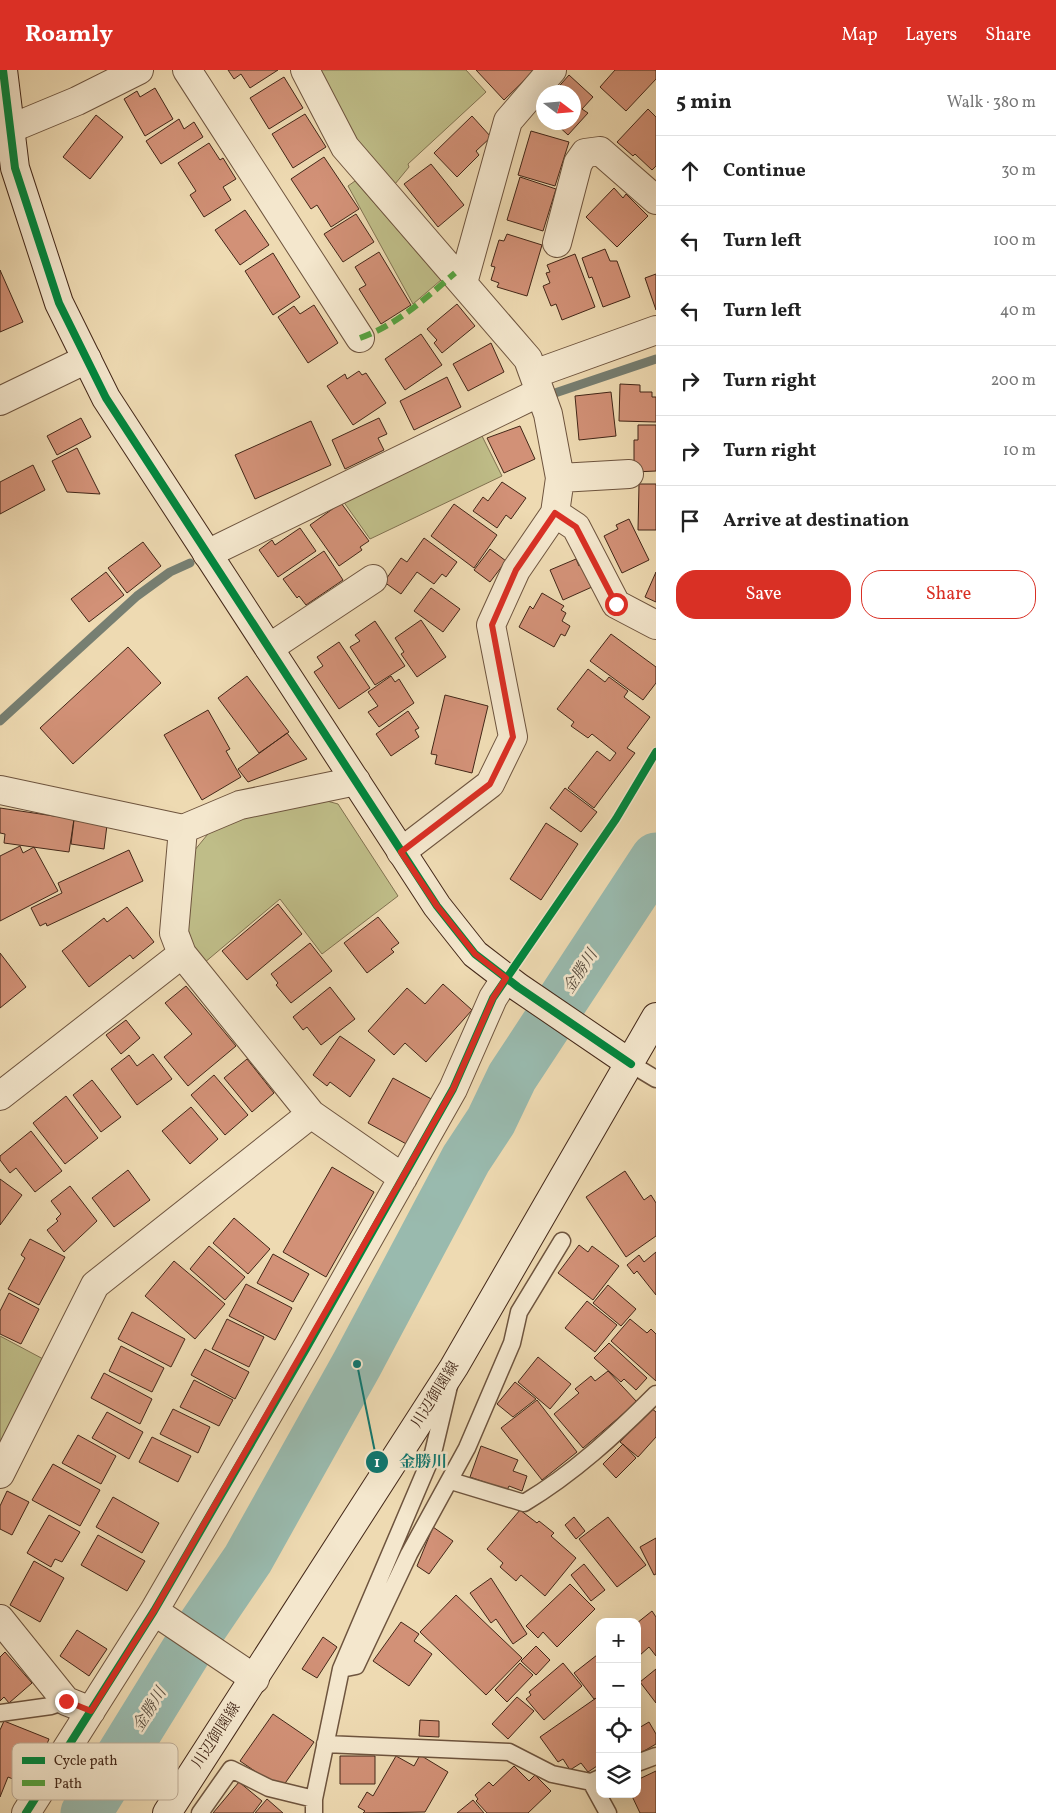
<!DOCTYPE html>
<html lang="en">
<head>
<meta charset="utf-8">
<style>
	body { margin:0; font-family:Vollkorn,"Noto Serif JP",serif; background:#f6f6f6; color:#222 }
	.controls { position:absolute; right:15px; bottom:15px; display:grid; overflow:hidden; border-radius:10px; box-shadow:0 5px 20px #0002 }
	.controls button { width:45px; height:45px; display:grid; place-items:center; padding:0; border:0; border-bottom:1px solid #e0e0e0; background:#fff; color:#222; font:25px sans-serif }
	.compass { position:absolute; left:536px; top:15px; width:45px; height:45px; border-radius:50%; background:#fff; box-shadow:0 5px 20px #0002; rotate:106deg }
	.stop { position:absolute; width:15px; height:15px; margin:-11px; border:4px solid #d93025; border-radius:50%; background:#fff }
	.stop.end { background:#d93025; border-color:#fff; box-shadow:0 1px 5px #0008 }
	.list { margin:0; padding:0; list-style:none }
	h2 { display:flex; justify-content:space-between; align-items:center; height:65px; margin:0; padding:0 20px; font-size:21px }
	h2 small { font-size:16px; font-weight:400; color:#767676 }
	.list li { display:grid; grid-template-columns:32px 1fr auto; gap:15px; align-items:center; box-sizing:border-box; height:70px; padding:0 20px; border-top:1px solid #e0e0e0 }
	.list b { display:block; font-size:19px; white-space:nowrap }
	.list em { font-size:16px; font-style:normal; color:#767676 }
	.actions { display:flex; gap:10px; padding:15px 20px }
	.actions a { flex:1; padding:11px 0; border:1px solid #d93025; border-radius:20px; text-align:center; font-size:18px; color:#d93025 }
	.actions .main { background:#d93025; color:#fff }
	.icon { flex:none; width:28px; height:28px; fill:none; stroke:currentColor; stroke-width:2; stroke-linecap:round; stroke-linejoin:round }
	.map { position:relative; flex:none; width:656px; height:1743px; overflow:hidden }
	header { display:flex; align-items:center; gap:30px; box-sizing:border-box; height:70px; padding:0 25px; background:#d93025; color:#fff }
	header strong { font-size:24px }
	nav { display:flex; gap:28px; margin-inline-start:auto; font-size:18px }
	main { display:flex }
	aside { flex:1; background:#fff }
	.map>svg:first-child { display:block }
	.green { fill:#bfbd88; stroke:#817250 }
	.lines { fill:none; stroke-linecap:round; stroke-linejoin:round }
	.stream { stroke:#777f72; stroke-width:9 }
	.river { stroke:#99baae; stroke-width:51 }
	.building { fill:#d29177; stroke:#432718 }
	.lane-casing { stroke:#6e543e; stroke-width:19 }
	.street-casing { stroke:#6e543e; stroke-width:30 }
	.secondary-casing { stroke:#432718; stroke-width:30 }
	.lane { stroke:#f4e7cd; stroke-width:16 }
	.street { stroke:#f4e7cd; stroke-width:28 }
	.secondary { stroke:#f4e7cd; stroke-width:28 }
	.quiet { stroke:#55a340; stroke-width:6; stroke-dasharray:12 6; stroke-linecap:butt }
	.cycleway-casing { stroke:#f4e7cd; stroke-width:11 }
	.cycleway { stroke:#00873e; stroke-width:8 }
	.route { stroke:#d93025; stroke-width:6 }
	.labels { text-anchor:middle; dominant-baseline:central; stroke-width:5; stroke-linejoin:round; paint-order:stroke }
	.street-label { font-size:15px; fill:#432718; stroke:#f4e7cd }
	.water-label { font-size:16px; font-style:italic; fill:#584c3e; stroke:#f4e7cd }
	.key { fill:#f4e7cd; stroke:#bfad97; stroke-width:1 }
	.key-label { font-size:14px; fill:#432718 }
	.leader { fill:none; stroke:#0f766e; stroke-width:2 }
	.callout-dot { fill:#0f766e; stroke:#f4e7cd; stroke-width:2 }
	.mark-label { font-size:15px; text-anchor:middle; font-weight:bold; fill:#fff }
	.callout-label { font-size:16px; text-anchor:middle; font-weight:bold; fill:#0f766e; stroke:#f4e7cd; stroke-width:5; stroke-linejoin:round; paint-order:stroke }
</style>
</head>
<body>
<header>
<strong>Roamly</strong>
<nav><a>Map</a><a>Layers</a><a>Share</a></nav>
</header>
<main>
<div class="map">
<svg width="656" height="1743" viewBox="0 0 656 1743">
	<rect width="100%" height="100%" fill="#eedab2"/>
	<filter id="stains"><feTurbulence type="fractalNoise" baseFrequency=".004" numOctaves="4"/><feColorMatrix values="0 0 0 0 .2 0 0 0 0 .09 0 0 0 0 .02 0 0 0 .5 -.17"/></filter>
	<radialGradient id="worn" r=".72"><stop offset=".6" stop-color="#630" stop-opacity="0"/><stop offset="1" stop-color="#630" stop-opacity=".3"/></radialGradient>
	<path class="green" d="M317,0H466L486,22L408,94L409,97L395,114L365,84L339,46Z
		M355,111L441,210L413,234L348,116Z
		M481,364L502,406L370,469L343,431Z
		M327,731L338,734L398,826L322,884L280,829L204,893L194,879L187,856L194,781L212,759L257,744L308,733Z
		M0,1266L45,1290L0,1377Z"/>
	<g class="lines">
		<path class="stream" d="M555,323L656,289
			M0,651L137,526L170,502L190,493"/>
		<path class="river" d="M86,1743L191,1573L248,1489L357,1294L466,1089L491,1051L512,1007L656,788"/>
	</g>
	<path class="building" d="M228,0H278L250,18L241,4L234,9Z
		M476,0H535L504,30Z
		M615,0H656V9L626,41L600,17Z
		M569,5L593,27L582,39L588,43L568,65L554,52H574V22H554Z
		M284,7L303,38L269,59L250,28Z
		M155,18L173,49L145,66L124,29L137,21L140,27Z
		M648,39L656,47V96L652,100L635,84L633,86L617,72Z
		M305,44L326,77L293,98L272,64Z
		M96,45L123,67L90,109L63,87Z
		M472,46L491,67L476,81L479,85L457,107L434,83Z
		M179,49L184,59L194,52L203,67L161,94L146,71Z
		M531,61L569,72L555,116L518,105Z
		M209,73L220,90L223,88L236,109L223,117L231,130L204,147L190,125L196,121L178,93Z
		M324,87L359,139L331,157L317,135L311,139L291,109Z
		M431,94L464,135L438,157L404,114Z
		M520,107L556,119L543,161L507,150Z
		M614,118L623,128L626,124L648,146L617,177L586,147Z
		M245,140L269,175L240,195L215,160Z
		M356,144L374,172L343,192L324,164Z
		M507,164L542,175L527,226L497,217L499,213L491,210L495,197L491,196L499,170L504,171Z
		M605,179L610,191H617L630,227L603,237L592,207L589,208L582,188Z
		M379,182L411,235L381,254L359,219L366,215L355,197Z
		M273,183L300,227L273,245L245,201Z
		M575,184L595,237L562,250L556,234L551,236L543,216L550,213L546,203L550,202L547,195Z
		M0,200L23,252L0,262Z
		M656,204V240L645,208Z
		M457,234L475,256L442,283L434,273L437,270L427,259Z
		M314,235L338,273L308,293L278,247L294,236L300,244Z
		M421,264L442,295L405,320L385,289Z
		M491,273L504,302L468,321L453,294Z
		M359,301L362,305L366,303L386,333L353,355L327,316L345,304L347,309Z
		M447,307L461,337L414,360L400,331Z
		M620,314L640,315V322H652V327H656V352L619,351Z
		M611,322L616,366L579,370L575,326Z
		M81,348L91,367L57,385L47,366Z
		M379,348L387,364L378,368L384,380L345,399L332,370Z
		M311,351L331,395L255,429L235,385Z
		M638,355H656V401L634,402V370H638Z
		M520,356L535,389L504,403L487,368Z
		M77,378L100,424L67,422L52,391Z
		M33,395L45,420L0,444V412Z
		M502,412L526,428L511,449L506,445L497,458L473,441L483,427L488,431Z
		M639,414H656V460H638Z
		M341,433L369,471L360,477L362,480L339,496L310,455Z
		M454,434L497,465L474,498L431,466Z
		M629,449L649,490L622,503L604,466L618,459L616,455Z
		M300,458L316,481L278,507L259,480L272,470L275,475Z
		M424,468L457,492L446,507L442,504L434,514L417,502L401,524L384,512L401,488L407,492Z
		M143,472L161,496L127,523L108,498Z
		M490,479L506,491L490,512L474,500Z
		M324,481L343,510L306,535L299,526L297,528L283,509Z
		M576,489L579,496L582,494L592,517L563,530L550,500Z
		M106,502L124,525L89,552L71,529Z
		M656,502V532L645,527Z
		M431,518L460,539L443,562L414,541Z
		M542,523L564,536L561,540L566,543L562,551L570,556L565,566L561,564L554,577L519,557L530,536L533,539Z
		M421,550L446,587L417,607L401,584L404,582L395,568Z
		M375,551L405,596L375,615L350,577L360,571L355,565Z
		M611,564L656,597V613L643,630L590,591Z
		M339,572L370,618L339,639L314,602L323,596L317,587Z
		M128,577L161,613L73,694L40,658Z
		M588,599L605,612L609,607L628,621L624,627L650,647L627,678L635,683L594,738L568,718L597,681L610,691L616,683L592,664L588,668L571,656L574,652L557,639Z
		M247,606L289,662L259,683L218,628Z
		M391,606L395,612L399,609L414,633L379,657L368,642L378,636L368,622Z
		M445,625L488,636L472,703L435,694L437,685L431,684Z
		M208,640L230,679L226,681L241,707L202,730L164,665Z
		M408,641L419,658L415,660L419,667L391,686L376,664Z
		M287,663L307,689L248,712L238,699Z
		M565,718L597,742L581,762L550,738Z
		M0,738L74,749L69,782L4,773L5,764L0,763Z
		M74,750L107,755L104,779L71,774Z
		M546,753L578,774L541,830L510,809Z
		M20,776L23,783L34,777L58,821L0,851V786Z
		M129,780L143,811L47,856L46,853L40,856L31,838L62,823L58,813Z
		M278,834L302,864L247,910L222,881Z
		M127,837L154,872L133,889L130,885L89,917L62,881L104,848L107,852Z
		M378,847L399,873L391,879L394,882L367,903L344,873Z
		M310,873L332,901L291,933L276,915L278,913L271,904Z
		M0,883L26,917L0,938Z
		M443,914L472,940L426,992L405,973L394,985L368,961L407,918L425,934Z
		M186,916L236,976L188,1016L164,987L192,964L165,933Z
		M330,917L355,949L321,975L307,957L303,960L293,947Z
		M126,950L140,968L121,984L106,965Z
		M340,966L375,990L350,1027L330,1012L327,1016L313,1005Z
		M153,984L172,1009L137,1035L111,999L129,985L137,996Z
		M247,989L274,1023L252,1042L224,1008Z
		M214,1005L248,1045L225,1065L191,1025Z
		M393,1008L435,1031L410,1076L368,1053Z
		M92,1010L121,1047L101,1062L73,1025Z
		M66,1026L98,1068L65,1094L33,1053Z
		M191,1037L218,1069L190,1094L162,1061Z
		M31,1061L62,1101L35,1122L16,1098L10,1103L0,1090V1086Z
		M332,1097L374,1122L326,1207L283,1182Z
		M128,1100L150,1130L114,1157L92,1128Z
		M625,1101L644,1130L651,1125L656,1133V1166L626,1187L586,1127Z
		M0,1109L22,1125L0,1155Z
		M70,1116L97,1151L64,1182L47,1160L58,1151L56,1149L61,1144L51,1131Z
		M234,1148L270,1179L248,1204L213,1173Z
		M30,1169L65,1187L39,1235L8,1219L25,1188L21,1185Z
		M579,1175L588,1182L592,1176L619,1196L593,1230L558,1203Z
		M209,1176L245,1207L225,1230L190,1199Z
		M656,1182V1225L637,1201L634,1204L627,1195L639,1185L644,1192Z
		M273,1184L309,1204L293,1232L257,1213Z
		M174,1191L225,1234L195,1269L145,1226Z
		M246,1214L292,1238L275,1270L229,1246Z
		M608,1215L636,1239L621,1256L593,1233Z
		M9,1223L39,1239L21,1274L0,1264V1241Z
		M587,1231L617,1255L595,1282L565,1258Z
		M132,1242L185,1269L171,1297L118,1269Z
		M227,1249L264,1267L249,1297L212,1279Z
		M630,1249L647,1263L651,1259L656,1264V1311L611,1271Z
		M609,1273L647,1308L636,1320L624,1309L621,1312L594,1288Z
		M121,1276L164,1298L152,1322L109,1301Z
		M205,1279L249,1302L235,1329L191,1305Z
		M538,1287L571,1314L550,1339L518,1312Z
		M608,1301L637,1332L583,1378L554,1344L579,1323L575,1319L591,1306L595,1311Z
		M104,1303L152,1329L140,1354L91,1328Z
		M194,1310L233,1330L219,1356L180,1337Z
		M515,1312L536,1329L513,1347L497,1334Z
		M537,1330L577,1382L542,1410L501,1358Z
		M651,1338L656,1342V1367L638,1387L620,1372Z
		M173,1339L210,1357L198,1383L160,1364Z
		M107,1342L143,1362L129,1389L92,1368Z
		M78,1365L116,1386L101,1414L62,1393Z
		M152,1367L191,1386L178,1412L139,1392Z
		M623,1374L636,1388L616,1408L603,1394Z
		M481,1376L518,1390L513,1401L527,1406L522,1421L509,1416L507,1420L470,1407Z
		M53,1394L100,1420L80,1456L32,1430Z
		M7,1421L29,1432L12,1465L0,1459V1436Z
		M113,1427L159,1453L142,1483L96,1457Z
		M520,1440L537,1453L539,1451L554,1463L551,1466L576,1488L545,1526L521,1505L516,1511L500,1497L503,1493L487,1479Z
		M49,1445L80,1462L62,1492L55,1489L51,1497L27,1483Z
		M574,1447L585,1461L576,1469L565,1455Z
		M608,1447L646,1495L617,1517L579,1469Z
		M433,1457L453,1471L429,1504L417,1496Z
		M98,1465L145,1491L127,1521L81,1495Z
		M656,1468V1504L654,1505L640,1477Z
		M34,1491L64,1508L40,1552L10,1535Z
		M584,1494L605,1520L591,1531L571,1505Z
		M491,1508L527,1564L513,1574L496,1549L491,1553L470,1523Z
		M570,1514L595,1539L557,1577L543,1562L538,1568L526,1556Z
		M456,1525L522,1588L486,1625L420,1562Z
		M652,1541L656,1547V1586L649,1577L639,1586L637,1553Z
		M401,1552L419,1564L414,1571L432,1584L409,1616L373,1591Z
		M77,1560L107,1579L89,1606L60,1586Z
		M323,1567L337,1577L317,1608L302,1599Z
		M536,1576L550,1590L536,1605L521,1591Z
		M5,1582L32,1613L9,1633L4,1627L0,1631V1587Z
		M597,1585L600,1588V1627L594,1629L574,1603Z
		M520,1593L533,1605L507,1632L495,1620Z
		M563,1593L582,1616L544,1650L526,1629L531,1625L529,1622Z
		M656,1599V1633L640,1612Z
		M599,1626L600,1694L588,1702L581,1693L570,1700L563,1689L558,1692L540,1667Z
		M517,1627L534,1641L508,1669L492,1654Z
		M273,1644L314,1672L281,1719L240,1691Z
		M420,1650L439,1651V1667L419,1666Z
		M4,1651L49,1669L30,1716L8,1707L0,1727V1660Z
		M649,1652L656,1664V1674L637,1685V1659Z
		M420,1685L448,1702L425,1742L363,1743L365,1741L358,1737L367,1722L373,1726L396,1686L414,1696Z
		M340,1686H375V1714H340Z
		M514,1696L529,1711L535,1705L551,1721L528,1743H487L476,1731L478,1729L475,1725L489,1712L493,1716Z
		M656,1701V1743H640L631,1724H637V1710Z
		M239,1712L262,1731L253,1743H213Z
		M267,1729L283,1743H255Z
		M473,1730L484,1743H457Z"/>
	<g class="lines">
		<g class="lane-casing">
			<path id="lane" d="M631,994L656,1009
				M451,1411L524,1433C574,1403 615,1365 656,1324
				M341,1599L356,1596L409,1484L467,1378L512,1273L519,1242L562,1171
				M0,1643L51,1636L66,1631
				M325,1674L509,1682L552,1704L591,1712L600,1708
				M637,1693L656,1686
				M591,1712L608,1743
				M200,1743L231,1699L269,1718L314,1729
				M314,1743V1729L341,1599L433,1383L449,1316"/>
		</g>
		<g class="street-casing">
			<path id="street" d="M187,0L360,268
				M305,0L345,77L528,289L548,344L560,408L555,443L516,500L491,555L513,667L490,714L401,782
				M12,58L77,31L139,0
				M557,173L578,93L585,83L600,81L656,130
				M463,213L508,51L552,0
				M534,304L656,260
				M0,331L87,289
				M560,408L629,404
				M555,443L576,457L616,534L656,555
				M207,484L540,322
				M269,578L373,509
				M0,720L183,759L240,735L356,711
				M183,759L174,863L182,884L311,1044L403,1108
				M0,1026L182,884
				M0,1404L95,1215L311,1044
				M154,1541L255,1609
				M0,1549L66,1631L91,1641
				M26,1743L154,1541L306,1279L453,1019L493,928L506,908"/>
		</g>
		<g class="secondary-casing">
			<path id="secondary" d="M3,0L15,98L59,233L106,328L437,836L475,884L518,917L631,994
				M167,1743L454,1297L656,947"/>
		</g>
		<use href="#lane" class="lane"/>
		<use href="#street" class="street"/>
		<use href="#secondary" class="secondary"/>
		<path class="quiet" d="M360,268C397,255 426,228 455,203"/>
		<g class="cycleway-casing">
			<path id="cycleway" d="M3,0L15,98L59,233L106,328L437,836L475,884L518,917L631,994
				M26,1743L154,1541L306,1279L453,1019L493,928L616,749L656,682"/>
		</g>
		<use href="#cycleway" class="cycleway"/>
	</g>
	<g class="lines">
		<path class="route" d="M66,1631L91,1641L154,1541L453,1019L493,928L506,908L475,884L437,836L401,782L490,714L513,667L492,555L516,500L555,443L576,457L616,534"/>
	</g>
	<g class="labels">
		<g class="street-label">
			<text transform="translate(436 1325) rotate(-58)">川辺御園線</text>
			<text transform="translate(217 1666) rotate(-57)">川辺御園線</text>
		</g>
		<g class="water-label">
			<text transform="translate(581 902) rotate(-57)">金勝川</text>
			<text transform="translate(150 1640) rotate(-58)">金勝川</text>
		</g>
	</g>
	<rect x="12" y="1673" width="166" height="57" rx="8" class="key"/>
	<rect x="22" y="1687" width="23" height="7" fill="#00873e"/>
	<rect x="22" y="1710" width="23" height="6" fill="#55a340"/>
	<g class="key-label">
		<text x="54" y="1695">Cycle path</text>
		<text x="54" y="1718">Path</text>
	</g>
	<path class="leader" d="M357 1294L377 1392"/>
	<g class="callout-dot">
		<circle cx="357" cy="1294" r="5"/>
		<circle cx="377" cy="1392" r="12"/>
	</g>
	<g class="mark-label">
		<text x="377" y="1397">1</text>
	</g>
	<g class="callout-label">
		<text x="423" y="1397">金勝川</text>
	</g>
	<rect width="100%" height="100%" filter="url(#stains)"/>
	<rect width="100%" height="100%" fill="url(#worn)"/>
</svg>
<div class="controls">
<button>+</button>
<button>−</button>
<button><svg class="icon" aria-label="locate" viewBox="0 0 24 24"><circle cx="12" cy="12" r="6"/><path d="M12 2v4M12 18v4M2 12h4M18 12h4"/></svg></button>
<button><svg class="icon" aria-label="layers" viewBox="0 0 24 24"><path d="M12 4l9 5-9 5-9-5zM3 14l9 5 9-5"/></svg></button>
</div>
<svg class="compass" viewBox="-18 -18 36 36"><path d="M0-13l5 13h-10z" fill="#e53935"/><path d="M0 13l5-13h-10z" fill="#767676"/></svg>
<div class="stop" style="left:616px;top:534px"></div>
<div class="stop end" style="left:66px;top:1631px"></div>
</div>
<aside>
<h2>5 min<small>Walk · 380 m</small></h2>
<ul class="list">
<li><svg class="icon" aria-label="ahead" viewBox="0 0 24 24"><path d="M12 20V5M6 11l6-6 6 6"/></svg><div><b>Continue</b></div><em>30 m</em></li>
<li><svg class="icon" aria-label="left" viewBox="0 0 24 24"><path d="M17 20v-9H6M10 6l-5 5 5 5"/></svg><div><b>Turn left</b></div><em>100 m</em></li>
<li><svg class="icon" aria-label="left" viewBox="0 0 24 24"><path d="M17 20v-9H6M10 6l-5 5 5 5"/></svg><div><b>Turn left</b></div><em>40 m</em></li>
<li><svg class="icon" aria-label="right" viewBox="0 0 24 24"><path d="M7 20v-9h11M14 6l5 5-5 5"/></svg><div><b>Turn right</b></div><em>200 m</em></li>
<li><svg class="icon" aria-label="right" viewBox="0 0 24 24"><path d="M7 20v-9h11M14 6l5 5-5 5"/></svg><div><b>Turn right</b></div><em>10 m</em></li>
<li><svg class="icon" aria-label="arrive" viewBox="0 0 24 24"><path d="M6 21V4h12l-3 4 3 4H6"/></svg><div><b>Arrive at destination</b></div></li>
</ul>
<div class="actions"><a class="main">Save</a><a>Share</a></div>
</aside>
</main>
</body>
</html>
